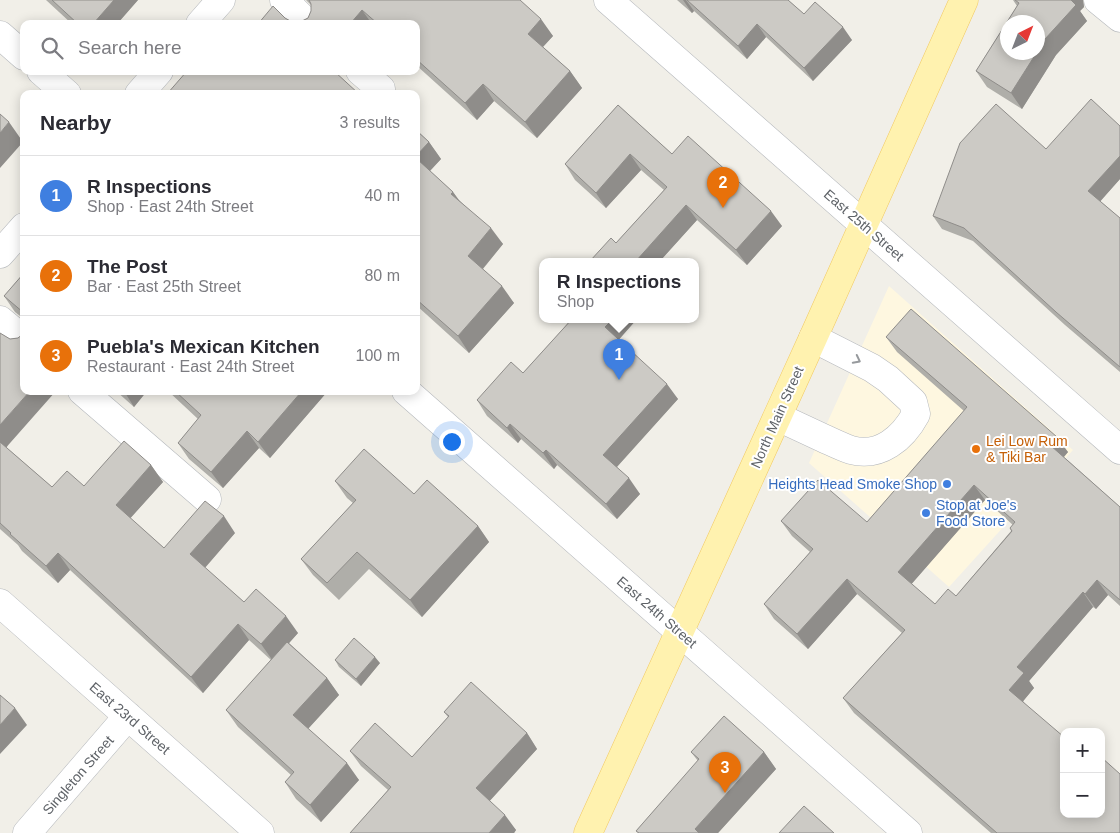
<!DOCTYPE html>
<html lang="en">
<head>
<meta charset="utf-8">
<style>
	body { margin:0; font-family:Helvetica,sans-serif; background:#f2f2f3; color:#2b2b33 }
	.controls { position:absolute; right:15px; bottom:15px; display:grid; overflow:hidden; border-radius:10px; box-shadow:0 2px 12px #0003 }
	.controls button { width:45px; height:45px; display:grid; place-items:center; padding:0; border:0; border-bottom:1px solid #e1e1e2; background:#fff; color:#2b2b33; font:25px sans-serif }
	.compass { position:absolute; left:1000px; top:15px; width:45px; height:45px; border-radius:50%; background:#fff; box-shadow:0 2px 12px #0003; rotate:42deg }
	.you { position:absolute; left:451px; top:441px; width:18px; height:18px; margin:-12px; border:4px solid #fff; border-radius:50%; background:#1a73e8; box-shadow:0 0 0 8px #1a73e833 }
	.badge { display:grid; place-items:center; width:32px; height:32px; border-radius:50%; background:#ea4335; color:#fff; font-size:16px; font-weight:700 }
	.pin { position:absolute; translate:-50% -41px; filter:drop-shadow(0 1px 2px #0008) }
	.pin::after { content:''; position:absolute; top:26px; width:18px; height:15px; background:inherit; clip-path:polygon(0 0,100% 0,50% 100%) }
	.popup { position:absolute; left:539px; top:258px; width:160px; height:65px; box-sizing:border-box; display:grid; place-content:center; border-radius:10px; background:#fff; filter:drop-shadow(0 1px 4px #0005); font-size:16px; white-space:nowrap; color:#7c7c81 }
	.popup b { font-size:19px; color:#2b2b33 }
	.popup::after { content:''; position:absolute; left:50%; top:100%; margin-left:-10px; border:10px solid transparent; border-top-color:#fff }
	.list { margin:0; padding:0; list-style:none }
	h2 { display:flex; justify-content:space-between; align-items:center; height:65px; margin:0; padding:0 20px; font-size:21px }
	h2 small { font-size:16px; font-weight:400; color:#7c7c81 }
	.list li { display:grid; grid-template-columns:32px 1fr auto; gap:15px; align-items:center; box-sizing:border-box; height:80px; padding:0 20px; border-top:1px solid #e1e1e2 }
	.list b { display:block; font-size:19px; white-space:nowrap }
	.list p { margin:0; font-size:16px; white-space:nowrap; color:#7c7c81 }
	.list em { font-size:16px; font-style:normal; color:#7c7c81 }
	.icon { flex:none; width:28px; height:28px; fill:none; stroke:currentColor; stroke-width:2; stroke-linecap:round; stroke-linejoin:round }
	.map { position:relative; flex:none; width:1120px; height:833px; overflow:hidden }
	.search { position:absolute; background:#fff; box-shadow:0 2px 12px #0003; left:20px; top:20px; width:400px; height:55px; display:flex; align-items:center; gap:12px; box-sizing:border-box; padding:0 18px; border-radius:10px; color:#7c7c81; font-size:19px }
	.panel { position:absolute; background:#fff; box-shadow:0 2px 12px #0003; left:20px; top:90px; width:400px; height:305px; border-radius:10px }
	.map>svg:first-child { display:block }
	.commercial { fill:#fef7e0 }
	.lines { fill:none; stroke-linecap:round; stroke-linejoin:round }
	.minor-casing { stroke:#b5b8bc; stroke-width:29 }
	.major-casing { stroke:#f2c960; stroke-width:29 }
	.minor { stroke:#fff; stroke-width:28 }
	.major { stroke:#fff2af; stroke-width:28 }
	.wall { fill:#afaea9; fill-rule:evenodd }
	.shaded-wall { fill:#8f8d8a }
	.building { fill:#cccac5; stroke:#8f8d8a; fill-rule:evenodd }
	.oneway { stroke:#979a9d }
	.food-dot { fill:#e8710a; stroke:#fff; stroke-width:2 }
	.shop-dot { fill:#3f7fe0; stroke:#fff; stroke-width:2 }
	.labels { text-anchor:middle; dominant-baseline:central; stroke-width:4; stroke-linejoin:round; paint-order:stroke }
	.street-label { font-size:14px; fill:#5f6368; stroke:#fff }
	.food-label { font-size:14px; fill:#c56008; stroke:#fff; text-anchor:start }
	.shop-label { font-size:14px; fill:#366cbe; stroke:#fff; text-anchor:end }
</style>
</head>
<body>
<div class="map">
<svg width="1120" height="833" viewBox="0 0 1120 833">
	<rect width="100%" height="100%" fill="#f1efe8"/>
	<path class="commercial" d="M889,286L1073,450L949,587L809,463Z"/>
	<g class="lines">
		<g class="minor-casing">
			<path id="minor" d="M284,0L308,24
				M608,0L1120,450
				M1098,0L1120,18
				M200,24L221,0
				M0,35L24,56
				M41,71L67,94
				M360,71L381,89
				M139,94L159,71
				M0,254L24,227
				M0,320L24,340
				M82,391L207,499
				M406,391L908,833
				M778,417C793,424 808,431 823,438C832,442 842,447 851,450C880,458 903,438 916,414L913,402L888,379L872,368L813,338
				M0,603L260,833
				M27,833L128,716"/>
		</g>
		<g class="major-casing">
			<path id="major" d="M588,833L813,338L964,0"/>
		</g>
		<use href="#minor" class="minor"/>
		<use href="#major" class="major"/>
	</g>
	<path class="wall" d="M46,0H138L117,24H72Z
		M306,0H520L553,36L543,47L570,71L582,88L537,138L494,101L477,120L416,65V24H258L285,18L292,22H300L308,18L311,11V5Z
		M677,0H788L804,14L852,40L813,81L766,37L747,59L694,11L692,13Z
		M1013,0H1083L1084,7L1080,11L1087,21L1056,55L1022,109L987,87L976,71L1017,6Z
		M618,105L672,154L782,226L747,265L697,220L660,261H590L616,243L664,190L641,170L606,208L575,180L565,164Z
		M1120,126V179L1100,201L1120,218V372L1065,325L973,241L942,229L933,216L1046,149Z
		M416,130L429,142L441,159L430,171L453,192L459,200L503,244L483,269L514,303L469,353L416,305Z
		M24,273V319L15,312L4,296Z
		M572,319H637L618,340L678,399L617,467L640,494L617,519L557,465L554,469L521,439L518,443L487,416L477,400L523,373Z
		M0,333L10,339L18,338L7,448L52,487L84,486L151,465L163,482L130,518L164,548L235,533L205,568L244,602L298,633L289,643L327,678L339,695L308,729L359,780L321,822L296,799L285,782L291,775L238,727L226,710L271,660L249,640L203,693L70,570L58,583L22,551L18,545L0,529Z
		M886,337L1068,452L1064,457L1120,507V606L1108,595L1096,609L1093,607L1029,681L1034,688L1023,701L1120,833H991L854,713L843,698L902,633L857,594L808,649L774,619L764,604L810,552L792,536L781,521L867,522L964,411L897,352ZM985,500L1013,525L1010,528L1011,531L956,596L935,604L911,584Z
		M116,391H147L134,407Z
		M168,391H326L327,392L270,458L259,448L223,488L189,459L178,443L198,419Z
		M335,481L414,494L478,526L489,542L422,617L369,569L339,600L313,575L301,559L353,503L347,498Z
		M335,660L380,663L361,686L339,667Z
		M444,712L527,733L537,749L489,801L516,830L514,833H350L388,790L361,766L350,751L412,757L448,717Z
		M691,752H764L776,769L718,833H638L636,831L698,761Z"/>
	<path class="shaded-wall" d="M114,0H138L117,24H93Z
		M683,0H686L694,11L692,13Z
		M1070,0H1083L1084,7L1080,11L1087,21L1056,55L1022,109L1011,93L1037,52H1038V51Z
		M362,10L372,24H350Z
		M541,19L553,36L540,50L528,34Z
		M757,24L766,37L747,59L738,46Z
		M843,27L852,40L813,81L804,68Z
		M570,71L582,88L537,138L525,122Z
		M483,84L494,101L477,120L465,103Z
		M9,122L23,142L0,168V133Z
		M429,142L441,159L427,174L416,159V156Z
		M630,154L641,170L606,208L596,193Z
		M1120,156V179L1098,204L1088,191Z
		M453,192L465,209L451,194Z
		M686,205L697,220L660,261H636Z
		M771,211L782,226L747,265L736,250Z
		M491,228L503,244L480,272L468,256Z
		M502,286L514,303L469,353L458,336Z
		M613,319H637L616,343L605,327Z
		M667,384L678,399L614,470L603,455Z
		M30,391H56L3,451L0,447V425Z
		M124,391H147L134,407Z
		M302,391H326L327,392L270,458L258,442Z
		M510,424L521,439L518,443L507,428Z
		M247,431L259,448L223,488L211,472Z
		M1057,437L1068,452L1061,460L1050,445Z
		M546,450L557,465L554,469L543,453Z
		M151,465L163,482L127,522L116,505Z
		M629,478L640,494L617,519L606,504Z
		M974,485L985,500L909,587L898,572Z
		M224,516L235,533L202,571L190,554Z
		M478,526L489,542L422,617L410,600Z
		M58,553L70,570L58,583L46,566Z
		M847,579L857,594L808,649L797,634Z
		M1097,580L1108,595L1096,609L1085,594Z
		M1083,592L1093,607L1029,681L1034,688L1020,705L1009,690L1017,667Z
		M286,616L298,633L273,661L261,644Z
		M238,624L249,640L203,693L191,677Z
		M375,657L380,663L361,686L356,679Z
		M327,678L339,695L305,732L293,715Z
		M15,708L27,725L0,754V725Z
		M527,733L537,749L487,804L476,788Z
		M764,752L776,769L718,833H698L695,829Z
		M347,763L359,780L321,822L310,805Z
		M505,815L516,830L514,833H489Z"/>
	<path class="building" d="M52,0H114L93,24H78Z
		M309,0H520L541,19L528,34L570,71L525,122L483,84L465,103L416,59V24H378L362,10L350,24H258L273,6L285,18L292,22H300L308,18L311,11V4Z
		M687,0H788L804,14L815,2L843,27L804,68L757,24L738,46Z
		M1015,0H1071L1076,5L1045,39L1038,51V22H1008V52H1037L1011,93L976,71L1019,3Z
		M187,71H334L359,94H167Z
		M1091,99L1120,126V156L1088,191L1120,218V367L1056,312L964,228L933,216L960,143L996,104L1046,149Z
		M618,105L672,154L688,136L771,211L736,250L686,205L636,261H590L611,238L616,243L667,187L630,154L596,193L565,164Z
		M0,114L9,122L0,133Z
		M416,130L429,142L416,156Z
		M416,158L453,192L451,194L491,228L468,256L502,286L458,336L416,299Z
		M24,273V313L4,296Z
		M911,309L1057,437L1050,445L1120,507V600L1097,580L1085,594L1083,592L1017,667L1024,673L1009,690L1064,737V814H1101V757L1120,774V833H997L843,698L905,630L847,579L797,634L764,604L813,549L781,521L818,480L867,522L967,407L886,337ZM974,485L1015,522L1010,528L1012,531L956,596L948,589L935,604L898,572Z
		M572,319H613L605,327L667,384L603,455L629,478L606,504L546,450L543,453L510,424L507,428L477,400L511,362L523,373Z
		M0,333L10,339L18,338L24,333V391H30L0,425Z
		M175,391H302L258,442L247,431L211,472L178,443L201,415Z
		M124,441L151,465L116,505L164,548L205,501L224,516L190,554L244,602L256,589L286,616L261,644L238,624L191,677L58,553L46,566L10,534L11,533L0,523V442L52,487L67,471L84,486Z
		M364,449L414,494L427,480L478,526L410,600L357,552L327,583L301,559L356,500L335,481Z
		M354,638L375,657L356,679L335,660Z
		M287,642L327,678L293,715L347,763L310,805L285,782L294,772L226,710Z
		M471,682L527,733L476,788L505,815L489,833H350L391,787L350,751L375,723L412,757L449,716L444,712Z
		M0,695L15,708L0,725Z
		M724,716L764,752L695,829L699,833H639L636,831L699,759L691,752Z
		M804,806L834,833H779Z"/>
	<defs><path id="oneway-chevron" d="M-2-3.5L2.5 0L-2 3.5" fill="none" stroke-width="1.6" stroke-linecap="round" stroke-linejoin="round" transform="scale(1.25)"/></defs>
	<use class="oneway" href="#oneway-chevron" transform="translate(857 360) rotate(27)"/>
	<circle class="food-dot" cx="976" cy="449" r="5"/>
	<g class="shop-dot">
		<circle cx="947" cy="484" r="5"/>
		<circle cx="926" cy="513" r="5"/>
	</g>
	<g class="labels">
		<g class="street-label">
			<text transform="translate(864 225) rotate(41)">East 25th Street</text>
			<text transform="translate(777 417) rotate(-66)">North Main Street</text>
			<text transform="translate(657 612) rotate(41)">East 24th Street</text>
			<text transform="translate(130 718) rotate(41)">East 23rd Street</text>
			<text transform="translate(78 775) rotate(-49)">Singleton Street</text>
		</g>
		<g class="food-label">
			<text x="986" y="441">Lei Low Rum<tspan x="986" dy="16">&amp; Tiki Bar</tspan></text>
		</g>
		<g class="shop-label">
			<text x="937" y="484">Heights Head Smoke Shop</text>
			<text x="936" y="505" text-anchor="start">Stop at Joe's<tspan x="936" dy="16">Food Store</tspan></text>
		</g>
	</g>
</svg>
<div class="controls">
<button>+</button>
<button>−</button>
</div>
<svg class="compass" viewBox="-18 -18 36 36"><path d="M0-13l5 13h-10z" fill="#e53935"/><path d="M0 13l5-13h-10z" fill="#7c7c81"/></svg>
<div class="you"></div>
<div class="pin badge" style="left:619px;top:380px;background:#3f7fe0">1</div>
<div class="popup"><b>R Inspections</b>Shop</div>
<div class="pin badge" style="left:723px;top:208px;background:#e8710a">2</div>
<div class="pin badge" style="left:725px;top:793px;background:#e8710a">3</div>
<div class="search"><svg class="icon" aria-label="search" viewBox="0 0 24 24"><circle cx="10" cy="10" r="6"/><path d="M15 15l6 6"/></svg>Search here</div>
<section class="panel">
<h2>Nearby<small>3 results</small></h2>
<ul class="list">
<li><span class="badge" style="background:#3f7fe0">1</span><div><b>R Inspections</b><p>Shop · East 24th Street</p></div><em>40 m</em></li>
<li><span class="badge" style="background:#e8710a">2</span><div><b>The Post</b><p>Bar · East 25th Street</p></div><em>80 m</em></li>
<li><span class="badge" style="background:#e8710a">3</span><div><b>Puebla's Mexican Kitchen</b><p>Restaurant · East 24th Street</p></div><em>100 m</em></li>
</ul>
</section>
</div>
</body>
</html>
